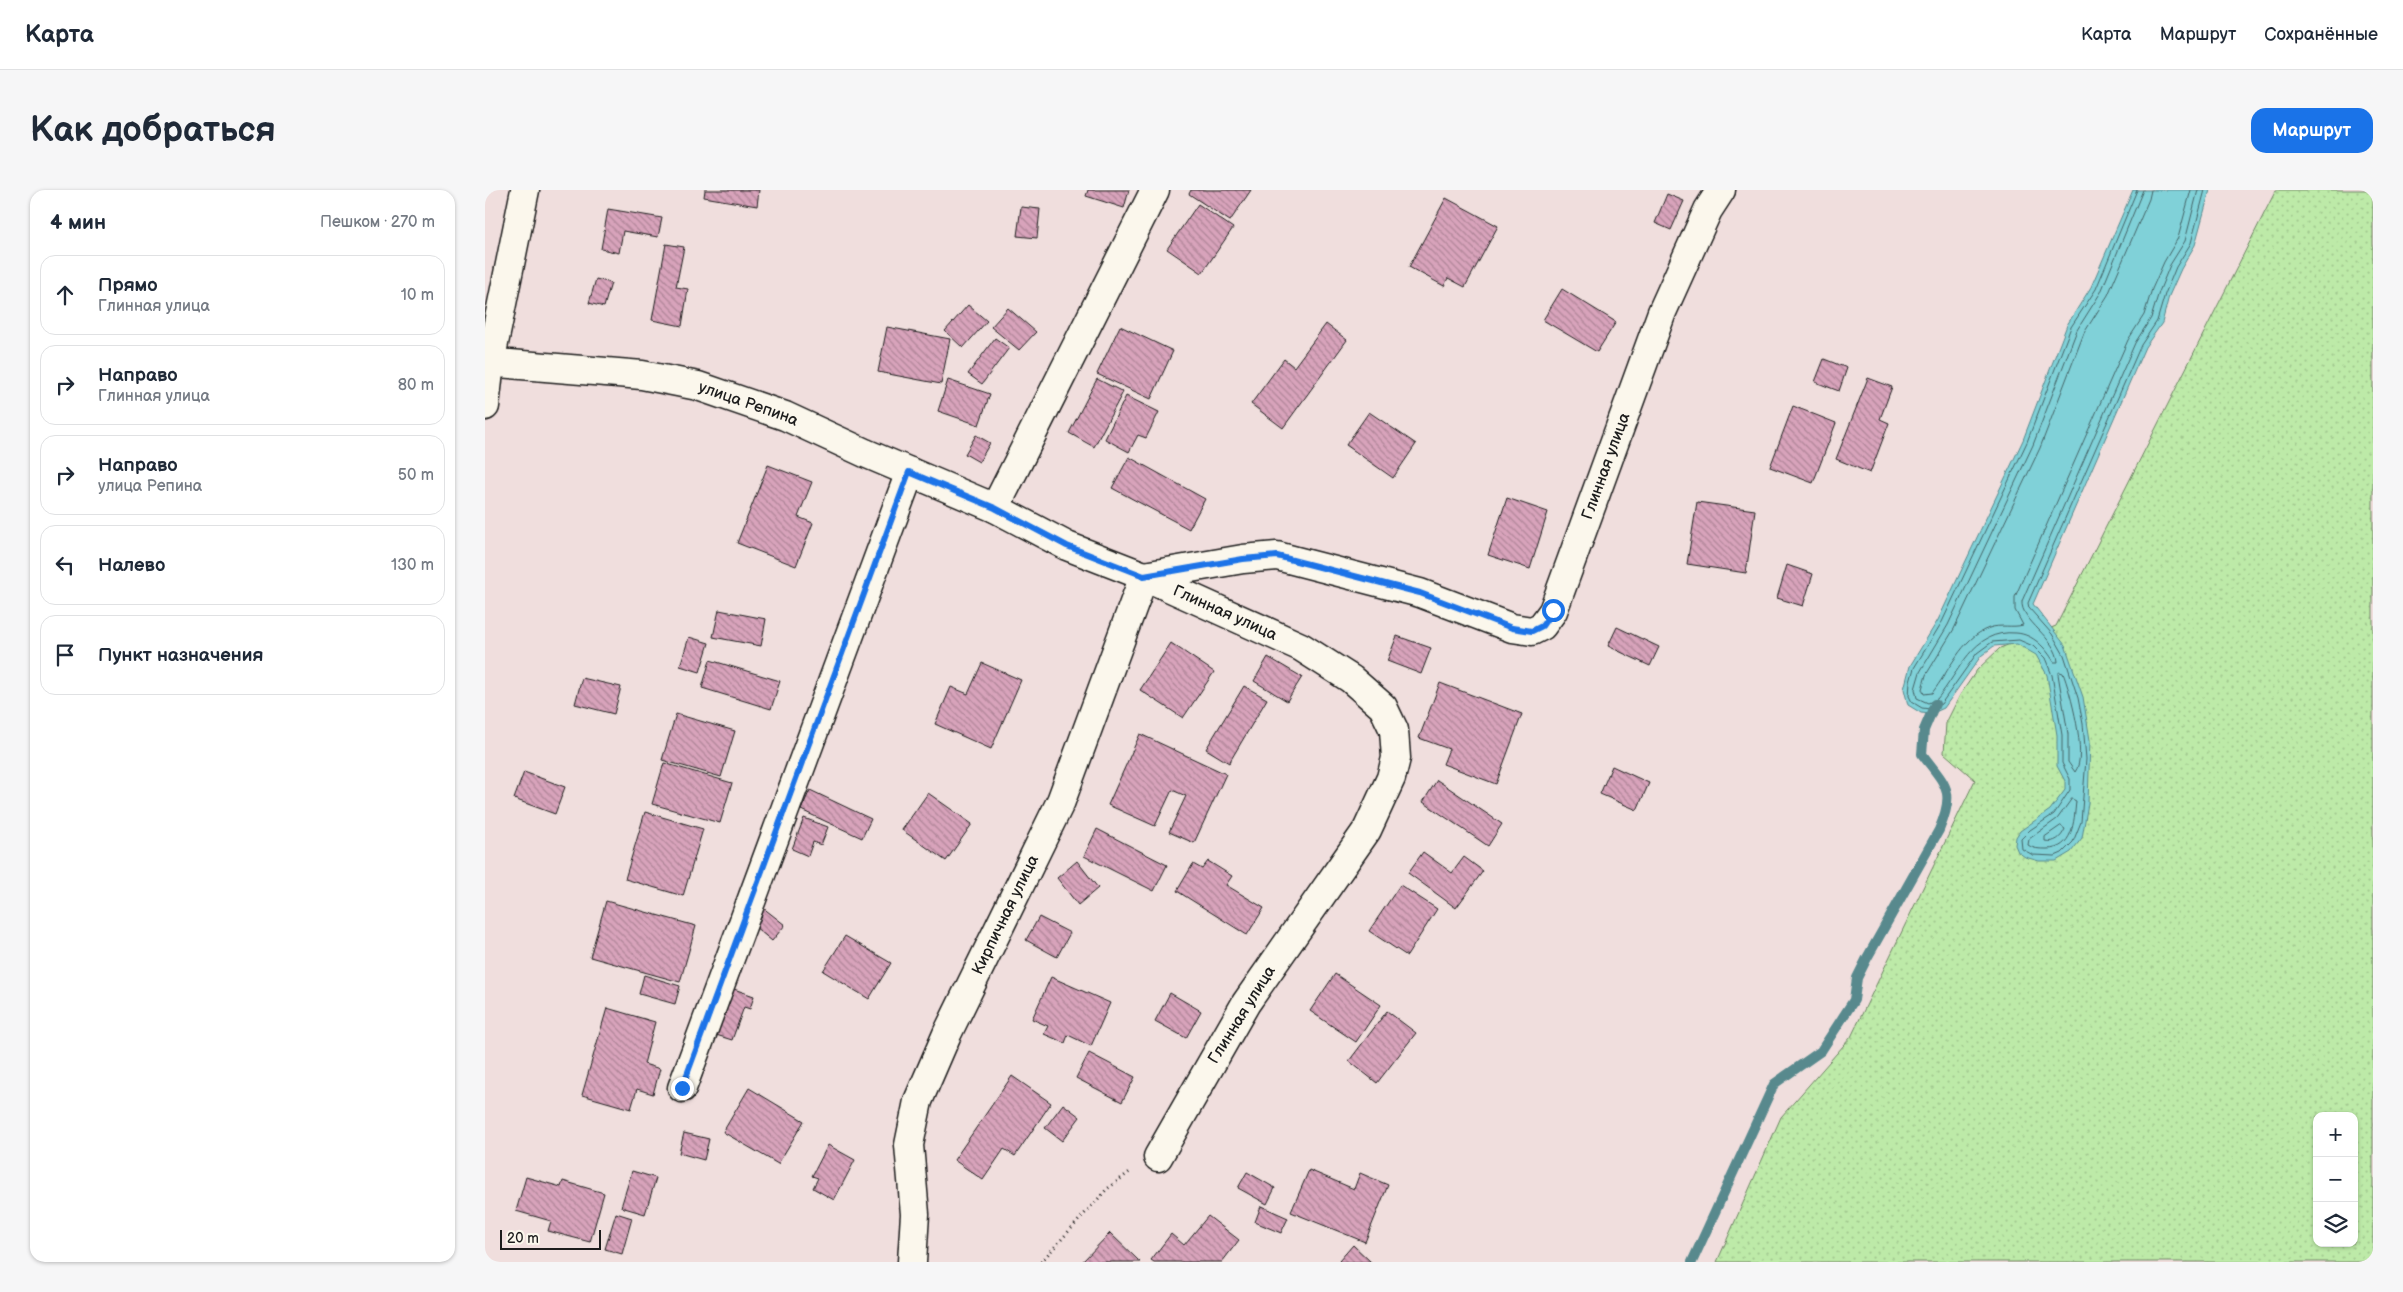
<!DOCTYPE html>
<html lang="ru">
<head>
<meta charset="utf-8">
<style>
	body { margin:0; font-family:"Balsamiq Sans",sans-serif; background:#f6f6f7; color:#1f2937 }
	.controls { position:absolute; right:15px; bottom:15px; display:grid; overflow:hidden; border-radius:10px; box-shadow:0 1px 4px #0004 }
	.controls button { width:45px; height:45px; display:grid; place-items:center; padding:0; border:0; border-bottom:1px solid #e0e1e3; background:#fff; color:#1f2937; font:25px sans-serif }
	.scale { position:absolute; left:15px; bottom:12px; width:101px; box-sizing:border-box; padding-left:5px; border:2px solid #1c1c1c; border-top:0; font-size:14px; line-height:18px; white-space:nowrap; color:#1c1c1c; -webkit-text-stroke:4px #fbf7ec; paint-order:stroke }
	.stop { position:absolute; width:15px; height:15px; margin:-11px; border:4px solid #1a73e8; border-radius:50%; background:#fff }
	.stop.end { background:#1a73e8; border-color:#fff; box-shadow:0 1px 5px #0008 }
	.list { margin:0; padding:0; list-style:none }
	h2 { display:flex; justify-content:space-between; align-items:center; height:65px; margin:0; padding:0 20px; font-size:21px }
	h2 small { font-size:16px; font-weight:400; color:#747a83 }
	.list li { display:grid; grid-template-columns:32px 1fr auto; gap:15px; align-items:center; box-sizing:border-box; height:80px; margin:0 10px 10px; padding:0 10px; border:1px solid #e0e1e3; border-radius:15px }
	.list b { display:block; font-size:19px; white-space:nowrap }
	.list p { margin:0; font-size:16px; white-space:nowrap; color:#747a83 }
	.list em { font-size:16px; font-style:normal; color:#747a83 }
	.icon { flex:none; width:28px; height:28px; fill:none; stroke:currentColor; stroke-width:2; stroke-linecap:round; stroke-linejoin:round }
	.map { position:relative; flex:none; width:1888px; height:1072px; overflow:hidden; border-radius:15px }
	header { display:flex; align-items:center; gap:30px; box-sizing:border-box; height:70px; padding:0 25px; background:#fff; border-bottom:1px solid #e0e1e3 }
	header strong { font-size:24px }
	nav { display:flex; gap:28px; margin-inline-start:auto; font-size:18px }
	.intro { display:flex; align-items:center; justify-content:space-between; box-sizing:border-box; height:120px; padding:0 30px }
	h1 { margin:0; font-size:35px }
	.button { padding:12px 22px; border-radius:15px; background:#1a73e8; color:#fff; font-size:18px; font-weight:700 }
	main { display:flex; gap:30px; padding:0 30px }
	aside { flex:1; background:#fff; border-radius:15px; box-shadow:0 1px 4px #0004 }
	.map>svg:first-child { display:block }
	.grass { fill:url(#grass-dots); stroke:#6c8362; fill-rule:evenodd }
	.water { fill:#80d1d8; stroke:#58898d }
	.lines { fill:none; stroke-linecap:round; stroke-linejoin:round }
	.shore { stroke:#446467; stroke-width:1 }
	.stream { stroke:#58898d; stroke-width:10 }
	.building { fill:url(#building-back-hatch); stroke:#1c1c1c }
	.minor-casing { stroke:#1c1c1c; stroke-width:31 }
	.path { stroke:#1c1c1c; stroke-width:3; stroke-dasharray:1 4; stroke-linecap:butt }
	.minor { stroke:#fbf7ec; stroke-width:28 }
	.route { stroke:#1a73e8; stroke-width:6 }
	.labels { text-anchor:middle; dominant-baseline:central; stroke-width:5; stroke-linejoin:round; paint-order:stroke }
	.street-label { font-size:16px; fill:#1c1c1c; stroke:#fbf7ec }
</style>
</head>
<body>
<header>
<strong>Карта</strong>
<nav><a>Карта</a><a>Маршрут</a><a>Сохранённые</a></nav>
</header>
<div class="intro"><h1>Как добраться</h1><a class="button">Маршрут</a></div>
<main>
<aside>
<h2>4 мин<small>Пешком · 270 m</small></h2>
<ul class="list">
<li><svg class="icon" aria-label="ahead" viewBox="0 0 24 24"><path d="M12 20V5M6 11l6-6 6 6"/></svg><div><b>Прямо</b><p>Глинная улица</p></div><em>10 m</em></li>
<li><svg class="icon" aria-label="right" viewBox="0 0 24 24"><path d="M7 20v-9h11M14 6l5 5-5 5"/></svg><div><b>Направо</b><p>Глинная улица</p></div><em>80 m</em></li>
<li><svg class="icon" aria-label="right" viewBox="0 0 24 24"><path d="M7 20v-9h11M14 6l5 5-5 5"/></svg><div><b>Направо</b><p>улица Репина</p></div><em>50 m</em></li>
<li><svg class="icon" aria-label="left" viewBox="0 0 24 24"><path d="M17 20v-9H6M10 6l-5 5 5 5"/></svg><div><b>Налево</b></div><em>130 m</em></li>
<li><svg class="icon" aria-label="arrive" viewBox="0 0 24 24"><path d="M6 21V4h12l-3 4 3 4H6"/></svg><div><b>Пункт назначения</b></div></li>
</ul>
</aside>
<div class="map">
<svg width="1888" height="1072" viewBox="0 0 1888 1072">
	<defs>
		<pattern id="grass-dots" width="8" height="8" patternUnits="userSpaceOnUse" patternTransform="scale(1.25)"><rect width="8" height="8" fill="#bdeaa8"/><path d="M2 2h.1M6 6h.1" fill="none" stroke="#a2c890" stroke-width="1.8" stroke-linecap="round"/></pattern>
		<pattern id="building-back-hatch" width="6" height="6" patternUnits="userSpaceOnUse" patternTransform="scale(1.25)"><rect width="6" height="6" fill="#d8a3bb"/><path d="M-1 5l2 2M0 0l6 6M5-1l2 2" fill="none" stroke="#ae8497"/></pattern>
	</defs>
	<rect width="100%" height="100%" fill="#f0dedd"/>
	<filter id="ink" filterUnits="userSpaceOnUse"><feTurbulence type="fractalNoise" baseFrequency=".02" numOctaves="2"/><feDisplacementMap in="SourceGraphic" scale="10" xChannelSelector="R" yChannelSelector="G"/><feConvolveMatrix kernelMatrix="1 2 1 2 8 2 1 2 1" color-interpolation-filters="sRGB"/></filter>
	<g filter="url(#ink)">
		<path class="grass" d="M1791,0H1888V1072H1232L1296,927L1366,847L1490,590L1459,563L1461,533L1475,505L1492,480L1515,458L1571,436ZM1832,926H1869V1053H1832Z"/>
		<path class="water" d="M1648,0H1725L1710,55L1696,79L1684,106L1677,133L1660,157L1548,414L1580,455L1598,507L1605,550L1603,613L1597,648L1586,662L1571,671H1554L1540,667L1533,662L1530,655L1531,647L1535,641L1565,620L1580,600V591L1572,576V545L1562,485L1551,465L1532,454L1509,456L1496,466L1459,518L1446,524L1436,523L1423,515L1419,499L1425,476L1453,430L1538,250L1582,135L1606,97Z"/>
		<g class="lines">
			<path class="shore" d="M1652,0L1611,99L1586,137L1542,252L1457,432L1429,478L1425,492L1424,506L1427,512L1437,518L1445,519L1456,514L1492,463L1507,452L1534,450L1548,456L1560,468L1567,485L1577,545V573L1585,589V600L1569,624L1545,640L1536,649L1537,659L1548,665L1570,666L1577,663L1588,652L1596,632L1601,569L1598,534L1593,508L1579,465L1567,444L1544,418L1543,413L1656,155L1672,131L1680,104L1691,77L1706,53L1720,0
				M1658,0L1616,102L1592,140L1548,255L1463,435L1435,482L1430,499L1432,508L1443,513L1452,509C1475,482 1487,439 1531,443C1548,444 1561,458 1569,472H1573C1572,448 1535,431 1537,411L1650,153L1666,128L1674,102L1685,75L1700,51L1713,0
				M1666,0L1664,9L1623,105L1599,143L1555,258L1469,439L1441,485L1437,499L1439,504L1447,503C1464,482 1476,448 1504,438C1515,434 1528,438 1538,435L1530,420V407L1643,150L1659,125L1667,99L1679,72L1693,48L1706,0
				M1575,482L1578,483C1585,501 1603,566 1590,582L1583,572V544L1573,484Z
				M1587,609L1591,611C1589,632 1588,659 1562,659C1554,659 1549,659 1543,655L1544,649L1572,629Z
				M1576,636L1580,639C1576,648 1570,653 1560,651V647Z"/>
			<path class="stream" d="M1207,1072L1289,894L1336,861L1369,810L1372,788L1382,768L1454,640C1471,600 1461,596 1437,564L1439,540L1450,514"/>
		</g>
		<path class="building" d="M220,0H274L272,16L219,7Z
			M603,0H644L639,18L601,6Z
			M706,0H766L745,31L704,4Z
			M1182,4L1199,11L1186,40L1170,33Z
			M961,8L1013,36L980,97L963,88L959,96L924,77Z
			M713,14L748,38L717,83L682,59Z
			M536,17L555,19L552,48L532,46Z
			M123,19L177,28L173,47L138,41L134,63L116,59Z
			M181,54L199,57L191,97L203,99L197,136L167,130Z
			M111,89L126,93L119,117L104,113Z
			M1077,99L1131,132L1112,162L1058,130Z
			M483,115L502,131L478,158L460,141Z
			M523,118L551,142L534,160L506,137Z
			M841,134L862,150L798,238L766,214L799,169L809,177Z
			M635,136L688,161L666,209L612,184Z
			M402,137L465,149L456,194L393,182Z
			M510,148L524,158L497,194L483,184Z
			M1339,169L1362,178L1354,201L1330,192Z
			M1383,188L1407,197L1395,229L1404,233L1385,283L1351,269Z
			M612,189L638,202L609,257L584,243Z
			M463,190L505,204L494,235L453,221Z
			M641,206L674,222L661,248L653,245L644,262L620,249Z
			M1308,216L1351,233L1328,293L1285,277Z
			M884,222L931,254L908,288L861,255Z
			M491,245L505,253L494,272L480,264Z
			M644,267L720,309L704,339L627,298Z
			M283,275L327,292L313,327L328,333L311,376L252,353Z
			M1022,308L1063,322L1045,379L1003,365Z
			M1212,312L1270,320L1261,383L1202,374Z
			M1302,375L1328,384L1318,416L1292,408Z
			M234,420L281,429L276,456L228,447Z
			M1132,437L1174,457L1165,476L1123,456Z
			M912,446L946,458L936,484L902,471Z
			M204,447L224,453L215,482L195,476Z
			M686,453L729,482L698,528L655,500Z
			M783,467L817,487L802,511L769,491Z
			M225,470L295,491L286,519L217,498Z
			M497,473L536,490L506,559L450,534L466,497L483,504Z
			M97,488L136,497L129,524L90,514Z
			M955,493L1037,524L1011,594L958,574L964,559L934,548Z
			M759,496L782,509L744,573L721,559Z
			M191,524L250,541L236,587L177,570Z
			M655,544L741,584L709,653L684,642L701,606L687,600L670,636L623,615Z
			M179,573L247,593L235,633L167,614Z
			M1127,576L1164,593L1152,620L1115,604Z
			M39,582L80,597L70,624L29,609Z
			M952,590L1017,634L1003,656L938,612Z
			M325,600L386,629L377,648L316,620Z
			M443,603L487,634L461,671L417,640Z
			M160,622L218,639L198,706L140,689Z
			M319,628L343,637L336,655L328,652L323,666L307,659Z
			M612,639L682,675L669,701L599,666Z
			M938,662L967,683L979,667L998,681L971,718L923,683Z
			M592,671L613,698L593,715L572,688Z
			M723,671L747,686L741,695L779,718L762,745L692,701L708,674L717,679Z
			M915,695L952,719L922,766L884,741Z
			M121,711L211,736L195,792L105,767Z
			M277,717L300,735L287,751L264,732Z
			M554,727L585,743L572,767L541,750Z
			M360,746L406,773L384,809L338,781Z
			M850,784L896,815L871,852L825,821Z
			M159,785L195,796L190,814L154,804Z
			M566,787L625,813L606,856L583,845L580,853L559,844L563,836L547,829Z
			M243,797L269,806L265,819L259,817L247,850L228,844Z
			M685,803L716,821L701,848L670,831Z
			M122,818L170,832L159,874L175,879L168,904L152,899L146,919L97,905Z
			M902,821L931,843L892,893L864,871Z
			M604,863L650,887L637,912L591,888Z
			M527,886L566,913L530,966L519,959L498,990L469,970Z
			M264,898L319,931L293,974L238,942Z
			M578,914L595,927L577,951L560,938Z
			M199,943L224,949L219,970L194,963Z
			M343,955L370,970L349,1010L328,998L333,988L327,986Z
			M824,980L869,999L875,983L903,995L880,1052L806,1022Z
			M147,981L171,988L160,1024L136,1017Z
			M762,982L790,998L782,1014L753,998Z
			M41,987L76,997L78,991L119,1003L105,1052L63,1041L66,1031L31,1021Z
			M776,1016L803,1028L796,1043L770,1032Z
			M131,1023L147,1028L137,1064L120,1059Z
			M723,1026L754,1050L737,1072H669L666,1070L686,1044L699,1055Z
			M625,1043L653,1070L655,1072H597Z
			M868,1055L886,1072H855L854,1071Z"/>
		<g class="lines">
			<g class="minor-casing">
				<g id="minor">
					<path id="s1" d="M0,172L157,185L213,196L300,226L380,263L510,318L582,356L659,386L816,457L866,489L898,517L909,540L911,568L906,588L882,640L761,813L673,967"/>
					<path d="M0,216L5,173L40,0"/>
					<path d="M510,318L670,0"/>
					<path id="s2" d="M659,386L758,369L792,366L935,403L1027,438L1047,441L1057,436L1068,421L1177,122L1223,20L1236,0"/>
					<path d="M197,898L425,282"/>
					<path id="s3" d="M427,1072L430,1024L424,955L433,911L462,844L576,611L659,386"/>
				</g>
			</g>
			<path class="path" d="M556,1072L622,999L646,981"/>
			<use href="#minor" class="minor"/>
		</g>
	</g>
	<g class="lines" filter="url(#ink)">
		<path class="route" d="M197,898L424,282L510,318L582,356L659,386L758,369L792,366L935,403L1027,438L1047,441L1057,436L1068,420"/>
	</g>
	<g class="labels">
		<g class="street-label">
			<text stroke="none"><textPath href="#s1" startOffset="268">улица Репина</textPath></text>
			<text stroke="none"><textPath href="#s2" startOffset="585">Глинная улица</textPath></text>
			<text stroke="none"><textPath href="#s1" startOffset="789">Глинная улица</textPath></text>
			<text stroke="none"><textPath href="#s3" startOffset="368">Кирпичная улица</textPath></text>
			<text transform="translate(757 825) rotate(-58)">Глинная улица</text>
		</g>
	</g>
</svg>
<div class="controls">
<button>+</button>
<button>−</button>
<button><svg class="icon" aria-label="layers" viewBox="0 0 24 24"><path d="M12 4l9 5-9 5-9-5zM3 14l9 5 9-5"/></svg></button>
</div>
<div class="scale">20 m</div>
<div class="stop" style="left:1068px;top:420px"></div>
<div class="stop end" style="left:197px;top:898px"></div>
</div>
</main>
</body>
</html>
